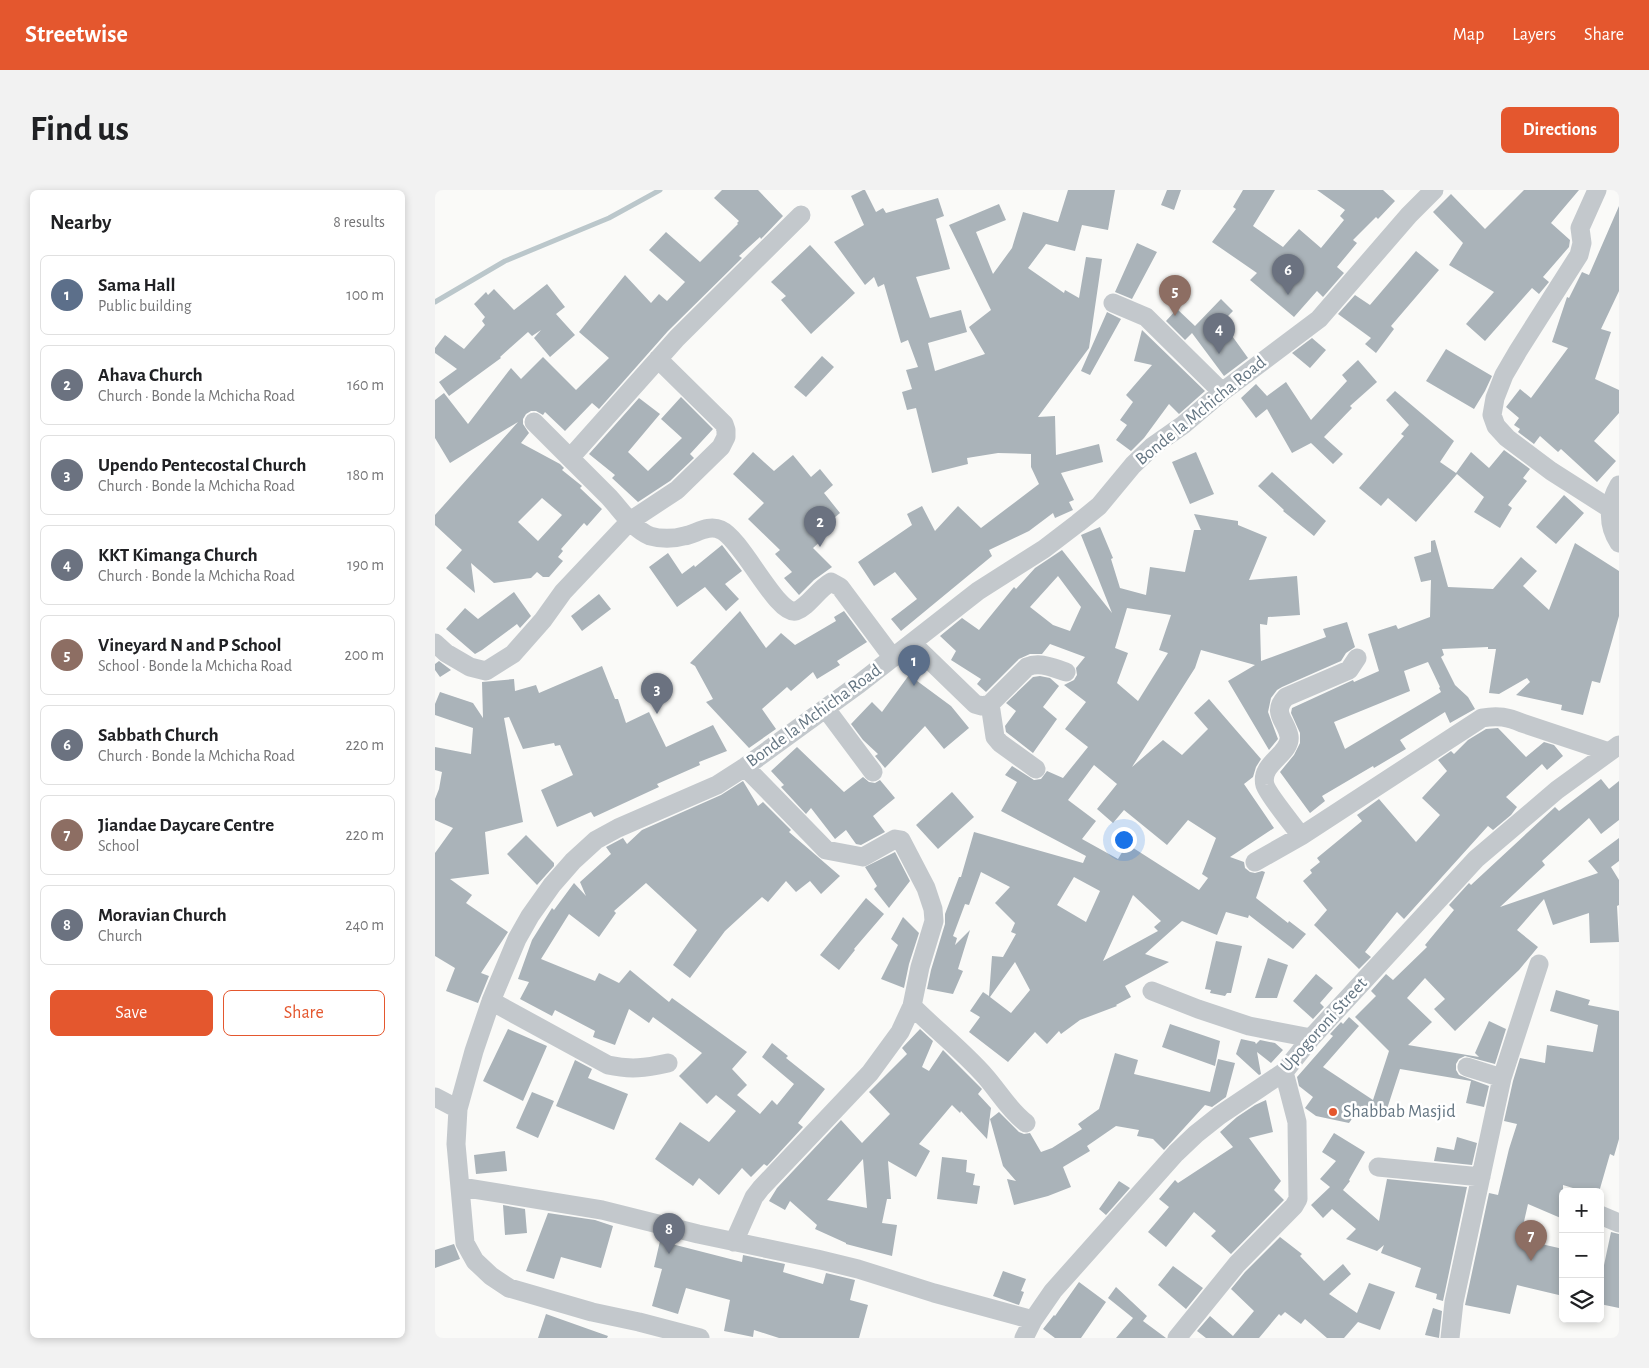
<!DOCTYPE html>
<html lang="en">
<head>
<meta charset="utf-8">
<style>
	body { margin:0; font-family:"Alegreya Sans",sans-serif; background:#f2f2f2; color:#202124 }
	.controls { position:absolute; right:15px; bottom:15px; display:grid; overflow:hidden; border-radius:8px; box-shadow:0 2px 8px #0003 }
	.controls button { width:45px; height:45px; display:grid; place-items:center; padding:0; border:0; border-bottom:1px solid #e0e0e0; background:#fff; color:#202124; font:25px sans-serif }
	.you { position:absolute; left:688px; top:649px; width:18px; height:18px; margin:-12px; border:4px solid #fff; border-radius:50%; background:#1a73e8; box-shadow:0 0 0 8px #1a73e833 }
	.badge { display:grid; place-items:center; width:32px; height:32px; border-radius:50%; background:#e4572e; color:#fff; font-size:16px; font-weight:700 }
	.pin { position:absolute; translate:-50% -41px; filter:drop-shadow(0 1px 2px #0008) }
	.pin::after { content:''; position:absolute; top:26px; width:18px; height:15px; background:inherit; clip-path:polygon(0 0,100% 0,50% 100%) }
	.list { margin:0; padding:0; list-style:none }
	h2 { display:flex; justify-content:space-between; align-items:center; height:65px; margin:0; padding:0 20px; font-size:21px }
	h2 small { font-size:16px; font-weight:400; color:#757577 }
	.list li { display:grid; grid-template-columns:32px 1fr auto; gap:15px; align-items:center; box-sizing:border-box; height:80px; margin:0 10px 10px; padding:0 10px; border:1px solid #e0e0e0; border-radius:8px }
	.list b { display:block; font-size:19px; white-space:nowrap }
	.list p { margin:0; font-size:16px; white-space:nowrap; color:#757577 }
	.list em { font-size:16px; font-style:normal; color:#757577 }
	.actions { display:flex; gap:10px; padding:15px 20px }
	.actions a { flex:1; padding:11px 0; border:1px solid #e4572e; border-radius:8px; text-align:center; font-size:18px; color:#e4572e }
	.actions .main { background:#e4572e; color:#fff }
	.icon { flex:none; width:28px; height:28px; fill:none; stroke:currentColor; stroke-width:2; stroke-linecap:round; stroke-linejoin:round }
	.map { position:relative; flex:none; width:1184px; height:1148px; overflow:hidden; border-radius:8px }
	header { display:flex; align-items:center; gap:30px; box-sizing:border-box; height:70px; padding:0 25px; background:#e4572e; color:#fff }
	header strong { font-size:24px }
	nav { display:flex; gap:28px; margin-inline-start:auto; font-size:18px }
	.intro { display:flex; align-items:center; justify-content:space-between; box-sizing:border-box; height:120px; padding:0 30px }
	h1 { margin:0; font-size:35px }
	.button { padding:12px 22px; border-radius:8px; background:#e4572e; color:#fff; font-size:18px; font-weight:700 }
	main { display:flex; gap:30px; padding:0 30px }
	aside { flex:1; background:#fff; border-radius:8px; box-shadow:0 2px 8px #0003 }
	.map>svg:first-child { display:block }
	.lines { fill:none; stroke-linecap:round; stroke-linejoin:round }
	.stream { stroke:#bbc7cb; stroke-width:5 }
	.building { fill:#aab3b9; fill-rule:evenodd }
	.minor { stroke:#c3c8cc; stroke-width:19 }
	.poi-dot { fill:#e4572e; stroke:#fff; stroke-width:2 }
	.labels { text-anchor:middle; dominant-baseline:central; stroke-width:5; stroke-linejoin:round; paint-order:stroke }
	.street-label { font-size:18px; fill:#657683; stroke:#fff }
	.poi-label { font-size:18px; fill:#657683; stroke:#fff; text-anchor:start }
</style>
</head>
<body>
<header>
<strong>Streetwise</strong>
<nav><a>Map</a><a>Layers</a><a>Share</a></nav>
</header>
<div class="intro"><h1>Find us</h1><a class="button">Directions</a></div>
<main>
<aside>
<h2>Nearby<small>8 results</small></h2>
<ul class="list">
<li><span class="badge" style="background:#5c6f8a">1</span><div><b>Sama Hall</b><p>Public building</p></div><em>100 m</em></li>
<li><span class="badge" style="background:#6b7280">2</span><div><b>Ahava Church</b><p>Church · Bonde la Mchicha Road</p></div><em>160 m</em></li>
<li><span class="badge" style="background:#6b7280">3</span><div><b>Upendo Pentecostal Church</b><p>Church · Bonde la Mchicha Road</p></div><em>180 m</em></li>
<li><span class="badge" style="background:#6b7280">4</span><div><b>KKT Kimanga Church</b><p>Church · Bonde la Mchicha Road</p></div><em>190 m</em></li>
<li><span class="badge" style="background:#8d6e63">5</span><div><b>Vineyard N and P School</b><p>School · Bonde la Mchicha Road</p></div><em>200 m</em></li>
<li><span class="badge" style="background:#6b7280">6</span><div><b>Sabbath Church</b><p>Church · Bonde la Mchicha Road</p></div><em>220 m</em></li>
<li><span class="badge" style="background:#8d6e63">7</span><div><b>Jiandae Daycare Centre</b><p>School</p></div><em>220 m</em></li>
<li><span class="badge" style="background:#6b7280">8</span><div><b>Moravian Church</b><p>Church</p></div><em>240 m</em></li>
</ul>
<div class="actions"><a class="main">Save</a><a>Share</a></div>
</aside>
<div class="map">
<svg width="1184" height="1148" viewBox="0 0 1184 1148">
	<rect width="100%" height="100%" fill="#fafaf8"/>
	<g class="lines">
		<path class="stream" d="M0,112L70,71L174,28L225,0"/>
	</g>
	<path class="building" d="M287,0H323L348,26L326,49L325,47L304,66L307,68L233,141L164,219L157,213L130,241L110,222L108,225L101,221H96L91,224L88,229V234L94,243L86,253L125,274L129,278L127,280L147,296L145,298L167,319L152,336L149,333L126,359L128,361L123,367L128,371L114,387H108L102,382L96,388L59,393L36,373L40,403L11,378L27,360L0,335V325L83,232L15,273L0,248V210L9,203L33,234L76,178L86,189L108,167L141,200L174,168L144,142L190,85L216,113L224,104L232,111L250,92L214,60L231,42L265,72L303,34L302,33L304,31L279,8ZM107,308L127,325L103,351L83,332Z
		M428,0H430L441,22L448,18L451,23L503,8L509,26L501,29L515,79L481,87L495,128L526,120L532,142L493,153L500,181L550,164L534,137L556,120L514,35L564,14L571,30L541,42L558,84L577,58L588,22L623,32L633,0H680L673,40L647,35L640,61L611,54L593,78L629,103L630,100L644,108L651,67L667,69L654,158L603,227L620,226L621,265L664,254L668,272L626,283L639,310L634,312L638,320L620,328L618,323L594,341L554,360L557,366L466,441L456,429L482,409L460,382L439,396L423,372L477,335L472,324L487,316L500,341L523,316L546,338L604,294L596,277V264L563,263L532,268L533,274L497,283L481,218L472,220L467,202L477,199L471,180L483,177L473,150L466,153L449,94L443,97L439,87L430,95L399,52L429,35L416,6Z
		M732,0H746L739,20L726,15Z
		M808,0H840L818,36L848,57L864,39L886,58L909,30L905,26L910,20L882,0H948L960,11L943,29L941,27L918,50L922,53L902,77L909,83L888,107L882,101L859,127L815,90L822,83L777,52L801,19L798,17Z
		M1089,0H1144L1116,33L1135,50L1134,57L1108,87L1114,92L1104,104L1097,98L1050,151L1031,134L1059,102L1014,75L1028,53L998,22L1016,4L1050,39Z
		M1184,16V101L1166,139L1176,142L1160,189L1184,200V223L1159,251L1181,271L1162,292L1126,259L1123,262L1105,246L1099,254L1083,242L1085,239L1079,235L1084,228L1071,217L1085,199L1096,208L1133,158L1117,152L1132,107L1134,108L1147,82L1154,85Z
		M702,53L722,62L697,109L680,102Z
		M375,55L420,103L376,144L346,110L351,106L336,92Z
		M981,61L1004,80L956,136L959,139L941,163L930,154L936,148L903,124L920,105L935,115Z
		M112,94L130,117L121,124L140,145L115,167L99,148L106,140L97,146L93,142L65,167L66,168L14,206L4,192L22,179L0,163V158L10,145L29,159L50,135L47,131L50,127L39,114L51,102L53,105L59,99L79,120Z
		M786,109L798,121L787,132L813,168L789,186L757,143L750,150L731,131L742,119L760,136Z
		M672,122L686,129L655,185L646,181Z
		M707,140L770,201L744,224L734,214L709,248L696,261L681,250L692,235L685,230L698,212L691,205L717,175L699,171Z
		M877,148L891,160L875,178L857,163Z
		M1011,159L1057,186L1050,201L1039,219L991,191Z
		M387,166L399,177L371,207L359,197Z
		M923,170L942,192L915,216L917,218L889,247L908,264L898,274L876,253L857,263L832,219L821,228L806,208L821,194L832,206L851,192L876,230L912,191L907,185Z
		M960,201L1019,251L1005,272L1021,283L1036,262L1054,278L1069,260L1095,279L1088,288L1092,291L1073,315L1077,318L1065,338L1039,322L1049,307L1022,284L981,332L953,308L946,316L924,298L969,246L966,244L974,235L951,210Z
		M246,207L278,239L255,264L259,268L235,291L203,312L177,288L180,285L154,264L204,208L225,224L193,262L213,281L247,248L226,229Z
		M318,262L339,281L358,265L376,287L385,279L398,295L389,303L405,323L381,343L388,349L378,358L397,377L379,390L364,405L349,388L357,382L340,364L345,360L313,329L329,313L298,284Z
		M761,262L779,304L755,314L737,272Z
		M837,282L891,331L879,346L848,321L849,320L823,296Z
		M1129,305L1149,323L1121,354L1101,337Z
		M759,324L803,331V335L832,347L814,390L862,386L865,425L833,427L832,435L825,434L826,471L891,447L888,439L912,432L920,457L911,463L906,471L847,497L842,500L836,508L833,522L843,549L834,560L793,491L820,475L766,460L760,478L697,577L728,550L747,565L773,539L759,523L774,509L826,569L821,577L818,587L809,594L839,638L795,667L809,672L810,678L815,682L820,683L827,681L830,682L821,708L853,733L854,731L871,744L858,759L814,725L813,728L791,722L782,745L747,731L710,764L734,772L690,796L696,807L681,815L682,816L645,830L626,844L624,841L612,854L600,842L573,872L534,842L545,827L535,821L548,802L554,806L557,766L568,767L581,744L576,742L580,733L560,713L575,697L546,682L534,715L530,714L518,746L522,748L520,755L535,740L523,779L528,781L518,804L492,799L496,780L510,734V724L524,687H526L539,642L648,673L651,666L566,621L582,592L570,585L577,576L599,590L606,589L612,581L628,588L653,557L630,539L651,512L629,495L639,490L642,485L641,478L650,467L615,454L607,464H595L584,469L551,502L542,494L546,489L516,470L521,461L505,446L527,428L544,440L579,397L581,399L600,378L627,360L677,423L646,345L665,337L678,368L676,369L685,398L711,405L715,377L750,382L759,340H766ZM623,386L646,417L635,441L618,435L595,417ZM692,418L736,425L724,460L733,463L703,511L682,493L693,463L680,458ZM659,575L682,594L662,619L678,633L689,620L732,655L753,630L781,648L767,684L773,688L764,700L692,654L683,669L647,649L661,631L633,610ZM639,687L665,701L651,732L622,715ZM698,705L726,731L719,737L723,741L668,771ZM580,772L595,800L576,823L555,807Z
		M1000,350L1013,397L1058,399L1086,367L1102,381L1088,396L1114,420L1140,353L1184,381V426L1165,493L1157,491L1148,525L1126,520L1127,515L1081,505L1095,492L1092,488L1064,504L1054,503L1061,459H1053V457L1007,459L1009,465L1006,467L1020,495L1033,507L1040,519L1015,533L1010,522L965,550L971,559L939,578L938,576L887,606L890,611L875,623L845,582L859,565L865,553V543L856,523L857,518L918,490L919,492L944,481L933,444L961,435L963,439L995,427L996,390L986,392L979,367L996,362V351ZM993,472L1005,497L1004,498L1006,502L910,559L899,532L975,501L969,481Z
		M287,355L307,381L290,394L304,409L291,421L270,397L242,417L214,377L233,363L247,384L259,375L260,377Z
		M79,402L96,426L85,438L82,434L47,460L40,464L11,439L30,418L43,429Z
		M164,404L176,419L147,441L136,426Z
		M305,421L331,458L346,443L360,455L401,431L399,427L409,421L432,452L402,471L405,475L382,489L378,482L356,501L352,497L327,519L341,539L314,558L271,512L278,509L260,476L255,473Z
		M476,468L488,479L483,485L469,473Z
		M4,471L16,480L5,487L0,480V474Z
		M167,476L180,509H183L191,533L214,522L231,557L278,535L292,561L264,572L265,575L222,594L224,597L159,627L156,622L122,637L106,600L138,585L125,555L120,556L119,553L88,559L74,527L69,528L88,632L50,642L54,684L15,689L37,705L31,713L73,742L46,783L54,786L43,813L11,801L20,778L0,766V663L18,638L0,630V609L4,599L7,582L0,580V557L36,564L38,538L0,525V514L5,502L38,513L48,528L47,492L79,489L80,501L101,495L104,503Z
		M474,485L516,516L534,538L509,559L490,536L450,578L440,566L443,564L428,550L416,534L437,512L447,522Z
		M605,486L615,488L624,496L608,517L622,529L598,563L571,542L570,536L581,521L571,513L598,487Z
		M1063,538L1091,567L1109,552L1119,555L1128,566L1112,580L1107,574L1071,607L1082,617L1076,625L1058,640L1053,636L969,729L962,722L930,762L936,767L924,779L879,735L892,720L868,691L877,683L875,680L885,672L882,668L927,631L922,625L944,609L981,652L1005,625L987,608L1012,581L1003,570L1016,561L1019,564L1033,550L1051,539Z
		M362,557L409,602L428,587L434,592L440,593L445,590L460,608L438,626L450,642L426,655L421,654L411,640L400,649L376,618L371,624L346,597L349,595L336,581Z
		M1166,589L1174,599L1184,591V630L1166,644L1154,628L1107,671L1110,675L1065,717L1163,683L1153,671L1184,648V671L1176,677L1184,690V715L1182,716L1184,752L1155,753L1154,723L1118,735L1109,709L1082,740L1103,757L1084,780L1020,841L999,819L1010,809L990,788L972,808L997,832L973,855L1044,867L1040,863L1054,831L1071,839L1060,874L1030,866L1024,869L1021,874V880L1024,885L1054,896L1049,917L1031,913L1036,891L965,879L952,919L954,921L953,924L926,916L914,933L881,926L870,918L878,907L864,896L862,887L898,846L895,844L906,832L908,834L914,827L924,836L888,877L938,910L954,861L920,827L941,806L936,801L951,784L958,790L992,757L990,755L1019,720L1014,715L1034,693L1036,695L1120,617L1124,621Z
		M308,591L323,616L328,612L356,640L354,642L405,686L386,704L375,691L361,702L351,691L333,712L327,707L290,741L255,788L238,775L262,740L211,693L179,721L181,723L164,747L134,724L106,769L160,791L164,783L184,793L195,780L234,812L237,808L312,862L297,879L312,895L302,905L325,924L337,910L342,915L359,894L327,867L337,853L353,866L351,868L390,899L363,933L368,937L332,976L329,974L316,987L307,978L284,1005L264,988L258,996L220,969L245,932L274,952L301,921L281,905L272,914L244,886L267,863L218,827L214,833L194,819L180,855L158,847L160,841L120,820L117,826L85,809L94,792L83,789L97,750L117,718L119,720L139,693L151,706L145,692L176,664L171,657L188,648L192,654L207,640L286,605Z
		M517,602L539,627L503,659L481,635Z
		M91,645L119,673V676L102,695L72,664Z
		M460,662L475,691L454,718L439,699L442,696L430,677Z
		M431,708L449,724L419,759L420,760L404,780L385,765Z
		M468,727L484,743L474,774L469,798L446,789L463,755L456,749Z
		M781,751L807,756L796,803H792L790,806L775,803L776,800L770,799Z
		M833,768L853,775L842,808H820Z
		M881,784L898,798L885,813L889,817L878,829L858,811Z
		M1121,800L1155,810L1153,815L1184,821V949L1179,966L1175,964L1164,1002H1151L1128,995V1029L1093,1014L1085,1049L1128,1059V1106L1082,1095L1075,1124L1030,1115L1054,1003L1063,1005L1074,959L1082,934L1069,931L1078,891L1085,868L1110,873L1112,855L1158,862L1163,835L1115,821Z
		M735,834L785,851L780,876L727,857Z
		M73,839L112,856L88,911L48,891Z
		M485,839L498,851L487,877L494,881L508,860L547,899L543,904L556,918L552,949L526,921L525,923L517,915L484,954L495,961L481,987L453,971L456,1009H452L447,1033L462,1035L457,1066L411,1054V1053L380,1039L382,1035L355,1011L350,1020L334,1011L342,998L406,930L427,953L455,924L434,902L472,864L467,858ZM428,969L432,1018L392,1010Z
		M806,849L820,852L821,854L825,850L840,853L848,860L836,873L822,862L826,884L824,885L801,864Z
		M680,863L703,870L699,884L775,902L783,869L800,873L791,907L777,917L770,915L729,960L718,949L702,946L704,940L681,936L652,956L655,961L628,977L636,997L613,1006L579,1015L572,989L581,991L568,976L555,929L564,922L584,942L589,944L595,943L606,962L617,958L647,939L643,934L664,919Z
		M140,870L157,879L153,888L193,904L179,940L121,916Z
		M97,902L119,911L103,948L81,938Z
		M831,910L838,942L814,948L846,991L839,1000L849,1010L796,1064L776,1046L781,1041L759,1022L731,1057L713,1042L734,1017L724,1009L740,990L743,993L798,957L785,942L802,927L820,915Z
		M899,943L930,962L914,990L915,991L908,1000L944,1031L952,989L1032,997L1008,1111L1001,1109L1002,1104L980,1097L986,1078L946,1063L949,1055L942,1061L911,1049L921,1039L897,1019L888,1028L876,1015L895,997L885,989L901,971L887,962Z
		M1022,947L1042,953L1037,975L999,971L1002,957L1019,960Z
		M70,961L72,981L41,984L39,965Z
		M507,967L532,970L531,982L540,984L538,995L545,996L542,1014L502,1009Z
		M684,991L695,998L671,1025L664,1019Z
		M68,1015L90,1019L92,1043L70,1045Z
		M113,1023L160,1030L178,1036L166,1078L126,1067L119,1089L91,1081Z
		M1176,1042L1184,1044V1118L1165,1114V1094Z
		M845,1047L867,1064L865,1066L889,1091L908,1074L916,1084L894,1104L922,1123L934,1093L960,1102L945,1140L923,1132L909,1148H892L870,1129L866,1134L850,1122L846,1126L844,1124L824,1148H771L762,1141L775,1126L798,1146L819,1121L796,1099L810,1082Z
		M225,1051L307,1072L308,1065L350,1074L348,1082L388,1094L391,1083L420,1090L415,1110L433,1115L424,1148H344L319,1140L318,1147L289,1141L295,1110L251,1098L243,1124L217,1116L227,1079L219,1077Z
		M19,1054L25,1069L0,1078V1060Z
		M738,1076L768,1098L751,1119L723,1095Z
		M568,1081L591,1089L586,1101L589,1102L584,1115L558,1106Z
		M644,1092L671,1112L646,1148H620L608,1139L619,1125L620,1126Z
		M681,1097L712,1126L708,1131L731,1148H681L698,1128L673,1108Z
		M998,1118L1007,1121L1004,1148L990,1145Z
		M111,1124L173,1146L172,1148H103Z"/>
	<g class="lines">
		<path class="minor" d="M1162,0L1145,38L1147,53L1144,65L1083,161L1069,185L1060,208L1057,225L1061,236L1072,248L1116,281L1174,318
			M678,113L711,127L787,202
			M99,232C124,257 149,282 174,307C186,320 198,339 215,346C225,349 239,349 249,346C261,344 273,334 286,340C307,349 343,427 361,421C373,417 383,399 396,392L405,397L458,468
			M135,268L242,148L366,25
			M1184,295C1173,314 1172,335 1184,353
			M0,453L11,463L35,477L51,481L78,464L108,430L128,402L195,331L242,300L286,257L291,247V240L289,234L223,169
			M477,453L540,514L547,516L555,514L592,477C605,471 618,478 631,482
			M555,514L560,547L565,553L601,579
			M391,519L438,582
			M866,646C859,636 833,605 830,595C824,573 857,564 854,546C851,530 836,523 851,507L914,480L922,468
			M820,672L866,646L1047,528C1063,525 1073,527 1087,533L1174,562
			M717,801L763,819L814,836L876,848
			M56,811L173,875C196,880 210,878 233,873
			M477,816C501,840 528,861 550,886C565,903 573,919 591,933
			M1032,877L1067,888
			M0,907L23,919
			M943,977L1046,987
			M26,997L167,1020L263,1044L382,1069L423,1079L499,1103L598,1130
			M1165,1025L1184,1033
			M299,1052L319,1007L326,998L435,883L465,842L477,816L485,777L499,731L498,719L491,698L466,650L460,649L428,667L391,660L310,577
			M265,1148L204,1132L157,1122L74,1098L56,1086L40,1071L30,1053L21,954L23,919L39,861L56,811L82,749L95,726L117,695L138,671L161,650L183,638L282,595L310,577L424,494L543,401L609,359L643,333L664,316L698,275L718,256L748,235L787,202L884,129L974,25L999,0
			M589,1148L598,1130L618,1101L741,963L761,944L785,925L849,882L876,848L1041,669L1122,600L1184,555
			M742,1148L802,1074L859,1016L863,1009L862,932L849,882
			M1015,1148L1019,1112L1067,888L1104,774"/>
	</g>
	<circle class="poi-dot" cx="898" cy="922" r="5"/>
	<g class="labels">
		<g class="street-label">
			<text transform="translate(766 221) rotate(-39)">Bonde la Mchicha Road</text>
			<text transform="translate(379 526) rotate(-36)">Bonde la Mchicha Road</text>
			<text transform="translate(889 835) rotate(-48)">Upogoroni Street</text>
		</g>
		<g class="poi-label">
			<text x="908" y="922">Shabbab Masjid</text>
		</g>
	</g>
</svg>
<div class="controls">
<button>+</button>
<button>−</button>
<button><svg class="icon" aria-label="layers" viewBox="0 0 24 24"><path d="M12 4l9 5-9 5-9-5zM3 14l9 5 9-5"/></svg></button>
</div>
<div class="you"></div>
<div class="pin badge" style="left:479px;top:496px;background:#5c6f8a">1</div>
<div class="pin badge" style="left:385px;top:357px;background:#6b7280">2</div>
<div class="pin badge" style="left:222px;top:524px;background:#6b7280">3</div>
<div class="pin badge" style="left:784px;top:164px;background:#6b7280">4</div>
<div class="pin badge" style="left:740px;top:126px;background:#8d6e63">5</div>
<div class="pin badge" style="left:853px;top:105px;background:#6b7280">6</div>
<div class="pin badge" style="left:1096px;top:1071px;background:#8d6e63">7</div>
<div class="pin badge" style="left:234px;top:1064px;background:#6b7280">8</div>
</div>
</main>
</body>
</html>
